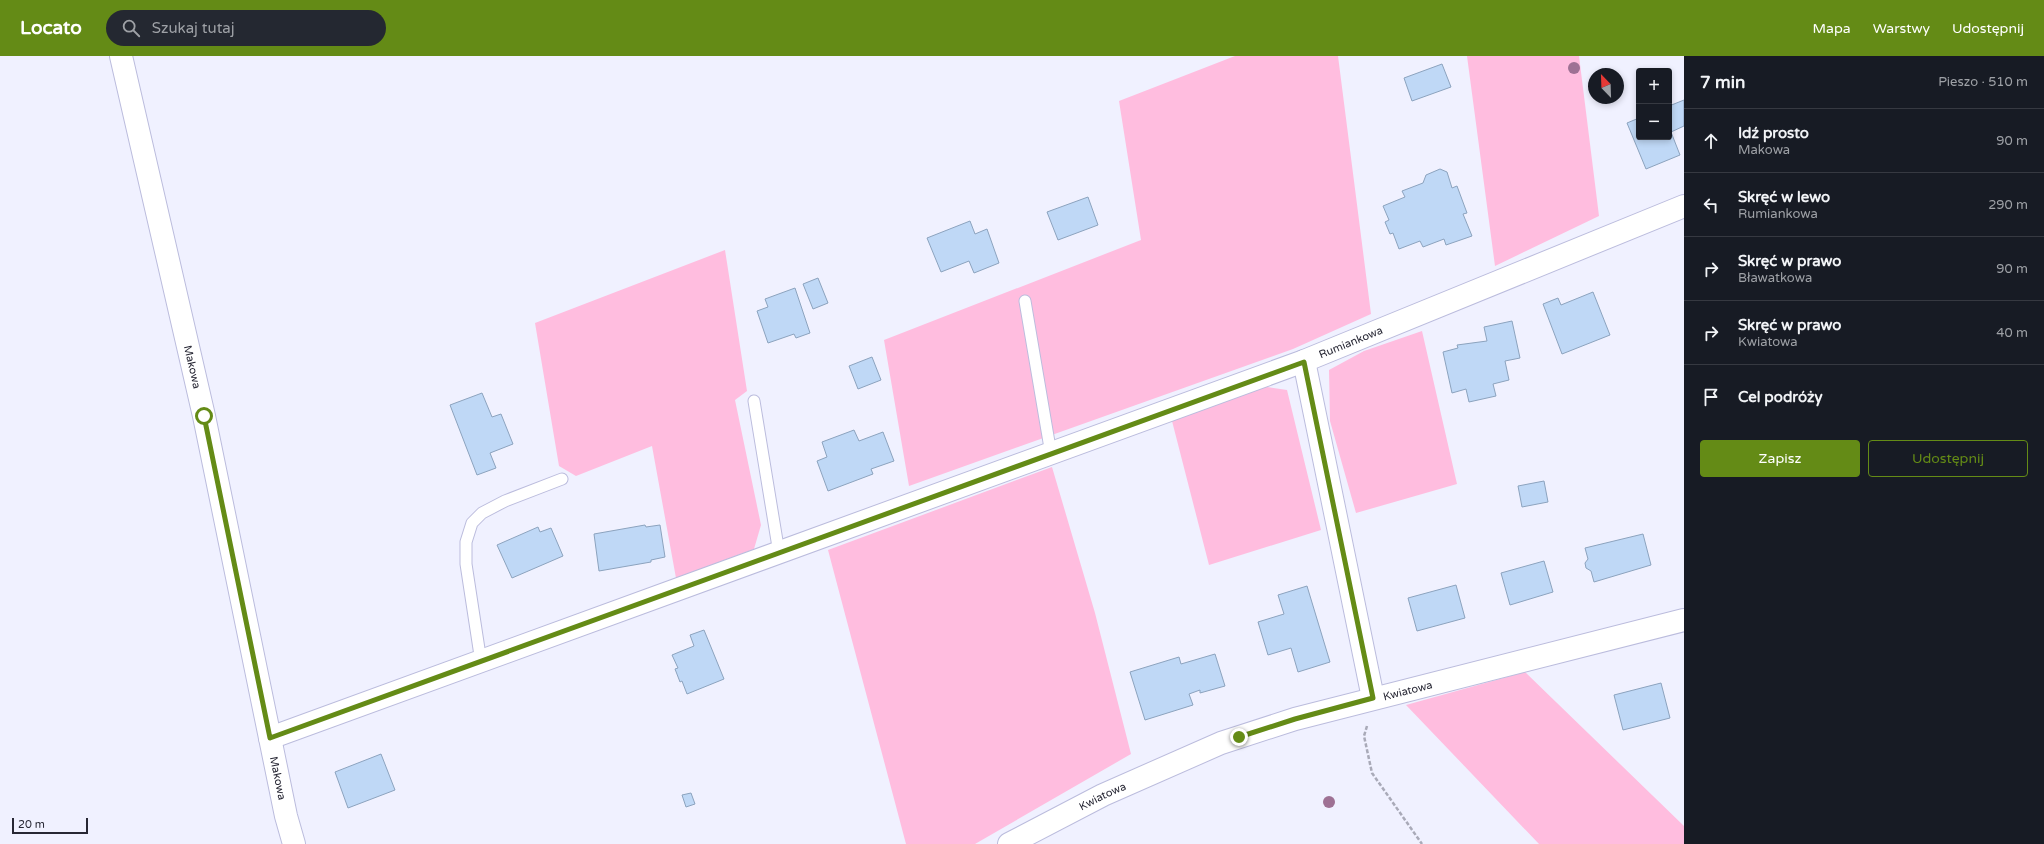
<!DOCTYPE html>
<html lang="pl">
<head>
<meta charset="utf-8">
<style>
	body { margin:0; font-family:"Varela Round",sans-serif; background:#242831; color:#f1f3f6 }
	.controls { position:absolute; right:12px; top:12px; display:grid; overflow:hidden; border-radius:4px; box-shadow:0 2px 6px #0003 }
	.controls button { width:36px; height:36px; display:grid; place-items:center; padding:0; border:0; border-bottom:1px solid #363941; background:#171b24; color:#f1f3f6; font:20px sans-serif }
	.compass { position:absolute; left:1588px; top:12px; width:36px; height:36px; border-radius:50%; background:#171b24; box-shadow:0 2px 6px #0003; rotate:337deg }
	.scale { position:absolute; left:12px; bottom:10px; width:76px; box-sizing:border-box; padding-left:4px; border:2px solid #272734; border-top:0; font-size:11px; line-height:14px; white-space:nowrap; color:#272734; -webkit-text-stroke:3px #f0f1ff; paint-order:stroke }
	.stop { position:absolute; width:12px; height:12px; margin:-9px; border:3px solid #648b16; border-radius:50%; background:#fff }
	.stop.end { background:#648b16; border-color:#fff; box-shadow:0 1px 4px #0008 }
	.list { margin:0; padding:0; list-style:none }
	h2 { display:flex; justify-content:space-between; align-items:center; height:52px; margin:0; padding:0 16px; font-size:17px }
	h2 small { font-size:13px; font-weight:400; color:#9ea1a6 }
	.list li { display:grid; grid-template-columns:26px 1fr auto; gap:12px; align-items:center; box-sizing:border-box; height:64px; padding:0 16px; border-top:1px solid #363941 }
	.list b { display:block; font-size:15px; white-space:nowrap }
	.list p { margin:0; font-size:13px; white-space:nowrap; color:#9ea1a6 }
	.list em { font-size:13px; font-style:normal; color:#9ea1a6 }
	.actions { display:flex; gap:8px; padding:12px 16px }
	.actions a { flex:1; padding:9px 0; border:1px solid #648b16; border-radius:4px; text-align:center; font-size:14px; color:#648b16 }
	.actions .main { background:#648b16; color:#fff }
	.icon { flex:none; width:22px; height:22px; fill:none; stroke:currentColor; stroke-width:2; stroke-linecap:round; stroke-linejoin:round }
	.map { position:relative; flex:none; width:1684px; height:788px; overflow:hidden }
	header { display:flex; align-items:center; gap:24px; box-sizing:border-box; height:56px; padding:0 20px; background:#648b16; color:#fff }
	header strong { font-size:19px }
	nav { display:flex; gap:22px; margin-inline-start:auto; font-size:14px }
	.search { width:280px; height:36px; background:#242831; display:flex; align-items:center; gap:10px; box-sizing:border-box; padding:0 14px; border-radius:22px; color:#9ea1a6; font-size:15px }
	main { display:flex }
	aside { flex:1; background:#171b24 }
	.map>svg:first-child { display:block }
	.green { fill:#ffbddf }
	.building { fill:#bfd8f6; stroke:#8ca3be }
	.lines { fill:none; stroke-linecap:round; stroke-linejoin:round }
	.service-casing { stroke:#bbbcdd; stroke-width:13 }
	.minor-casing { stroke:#bbbcdd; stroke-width:24 }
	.path { stroke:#a9aab8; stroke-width:2.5; stroke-dasharray:4 2; stroke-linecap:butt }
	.service { stroke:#fff; stroke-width:11 }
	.minor { stroke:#fff; stroke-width:22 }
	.tree { fill:#9e7194 }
	.route { stroke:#648b16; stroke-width:5 }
	.labels { text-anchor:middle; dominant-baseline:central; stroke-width:3; stroke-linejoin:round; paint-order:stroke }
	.street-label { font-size:11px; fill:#272734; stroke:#f0f1ff }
</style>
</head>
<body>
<header>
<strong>Locato</strong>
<div class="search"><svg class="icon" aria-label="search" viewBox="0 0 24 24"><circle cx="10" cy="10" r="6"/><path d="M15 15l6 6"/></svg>Szukaj tutaj</div>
<nav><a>Mapa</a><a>Warstwy</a><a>Udostępnij</a></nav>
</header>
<main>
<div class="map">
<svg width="1684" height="788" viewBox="0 0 1684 788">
	<rect width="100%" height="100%" fill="#f0f1ff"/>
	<path class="green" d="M1235,0H1338L1371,258L1293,293L909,430L884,284L1141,184L1119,45Z
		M1467,0H1579L1599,160L1495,210Z
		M725,194L747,335L735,344L761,469L754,493L676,522L652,390L576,420L559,410L535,267Z
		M1422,275L1457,428L1356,457L1330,365L1329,314L1364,295Z
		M1261,330L1287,334L1321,474L1209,509L1172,365Z
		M1052,411L1095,557L1131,698L975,788H906L828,494Z
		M1525,616L1684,770V788H1539L1406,649Z"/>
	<path class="building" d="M1442,8L1451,31L1412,45L1404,22Z
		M1684,44V70L1671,76L1680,99L1646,113L1627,67L1639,62V81H1669V50Z
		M1440,113L1447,116L1452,132L1457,130L1467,157L1463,158L1472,180L1446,189L1444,183L1423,191L1420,185L1399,193L1393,177L1390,178L1385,166L1389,164L1383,150L1405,141L1402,135L1423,127L1426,119Z
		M1088,141L1098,169L1058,184L1047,156Z
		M970,165L975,178L987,173L999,207L974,217L969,205L941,216L927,182Z
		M818,222L828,247L813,253L803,228Z
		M795,232L810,277L796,282L794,278L768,287L757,255L768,251L765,243Z
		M1593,236L1610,279L1562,298L1543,248L1558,242L1561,249Z
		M1512,265L1520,302L1505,305L1509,324L1493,328L1496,340L1469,346L1466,333L1452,337L1443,296L1458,292L1457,289L1487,285L1484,271Z
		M872,301L881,324L858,333L849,310Z
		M482,337L492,361L501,358L513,388L490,397L496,412L477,419L450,349Z
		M854,374L859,385L883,376L894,405L871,413L873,418L828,435L817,405L827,401L822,386Z
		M1544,425L1548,446L1522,451L1518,430Z
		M645,469L646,471L660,469L665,501L651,504V506L599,515L594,478Z
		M538,471L540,476L551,472L563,500L512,522L497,489Z
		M1643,478L1651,509L1594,526L1591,515L1586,512L1585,507L1588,503L1585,492Z
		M1544,505L1553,536L1510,549L1501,517Z
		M1456,529L1465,562L1417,575L1408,542Z
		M1307,530L1330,606L1298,616L1291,592L1268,599L1258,566L1284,558L1278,539Z
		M704,574L724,623L687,638L682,625L680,626L675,613L678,612L672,599L694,590L690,579Z
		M1215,598L1225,630L1200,637V634L1189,638L1193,649L1145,664L1130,616L1179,601L1181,608Z
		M1661,627L1670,662L1623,674L1614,639Z
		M381,698L395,734L348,752L335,716Z
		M691,737L695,748L686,751L682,739Z"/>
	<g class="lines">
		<g class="service-casing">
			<path id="service" d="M1025,245L1051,398
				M754,345L779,497
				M481,606L466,508V486L472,467L482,457L505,445L562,423"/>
		</g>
		<g class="minor-casing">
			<g id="minor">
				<path id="s1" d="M121,0L204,360L286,760L294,788"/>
				<path d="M1304,305L1373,642"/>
				<path id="s2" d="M270,682L1304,305L1684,150"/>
				<path id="s3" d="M1009,788L1103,739L1221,687L1295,663L1684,564"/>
			</g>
		</g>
		<path class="path" d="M1367,670L1364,680L1372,717L1422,788"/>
		<use href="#service" class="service"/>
		<use href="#minor" class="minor"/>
	</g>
	<g class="tree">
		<circle cx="1574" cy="12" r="6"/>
		<circle cx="1329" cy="746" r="6"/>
	</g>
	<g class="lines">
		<path class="route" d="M204,360L270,682L1304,306L1373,642L1295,663L1239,681"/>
	</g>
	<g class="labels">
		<g class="street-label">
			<text stroke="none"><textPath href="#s2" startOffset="1151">Rumiankowa</textPath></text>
			<text stroke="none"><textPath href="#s1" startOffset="319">Makowa</textPath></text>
			<text stroke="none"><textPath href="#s3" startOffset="429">Kwiatowa</textPath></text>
			<text stroke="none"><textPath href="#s1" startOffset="739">Makowa</textPath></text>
			<text stroke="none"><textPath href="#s3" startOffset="105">Kwiatowa</textPath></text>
		</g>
	</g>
</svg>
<div class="controls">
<button>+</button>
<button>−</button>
</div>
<svg class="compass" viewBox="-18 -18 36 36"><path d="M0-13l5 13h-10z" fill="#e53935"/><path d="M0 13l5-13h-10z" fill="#9ea1a6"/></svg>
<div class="scale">20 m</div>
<div class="stop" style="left:204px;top:360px"></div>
<div class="stop end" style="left:1239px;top:681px"></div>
</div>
<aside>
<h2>7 min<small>Pieszo · 510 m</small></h2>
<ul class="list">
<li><svg class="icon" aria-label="ahead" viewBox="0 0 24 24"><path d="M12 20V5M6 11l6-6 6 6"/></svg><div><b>Idź prosto</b><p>Makowa</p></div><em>90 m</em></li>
<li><svg class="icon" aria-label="left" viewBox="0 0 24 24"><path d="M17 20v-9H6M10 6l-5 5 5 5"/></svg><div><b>Skręć w lewo</b><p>Rumiankowa</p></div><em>290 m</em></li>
<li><svg class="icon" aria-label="right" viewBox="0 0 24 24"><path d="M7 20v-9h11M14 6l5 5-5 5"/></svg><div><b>Skręć w prawo</b><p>Bławatkowa</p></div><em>90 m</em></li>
<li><svg class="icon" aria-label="right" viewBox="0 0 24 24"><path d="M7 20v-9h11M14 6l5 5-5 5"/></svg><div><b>Skręć w prawo</b><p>Kwiatowa</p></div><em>40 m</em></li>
<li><svg class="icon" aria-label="arrive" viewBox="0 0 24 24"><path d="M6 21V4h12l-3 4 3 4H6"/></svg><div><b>Cel podróży</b></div></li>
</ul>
<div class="actions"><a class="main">Zapisz</a><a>Udostępnij</a></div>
</aside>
</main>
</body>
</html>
